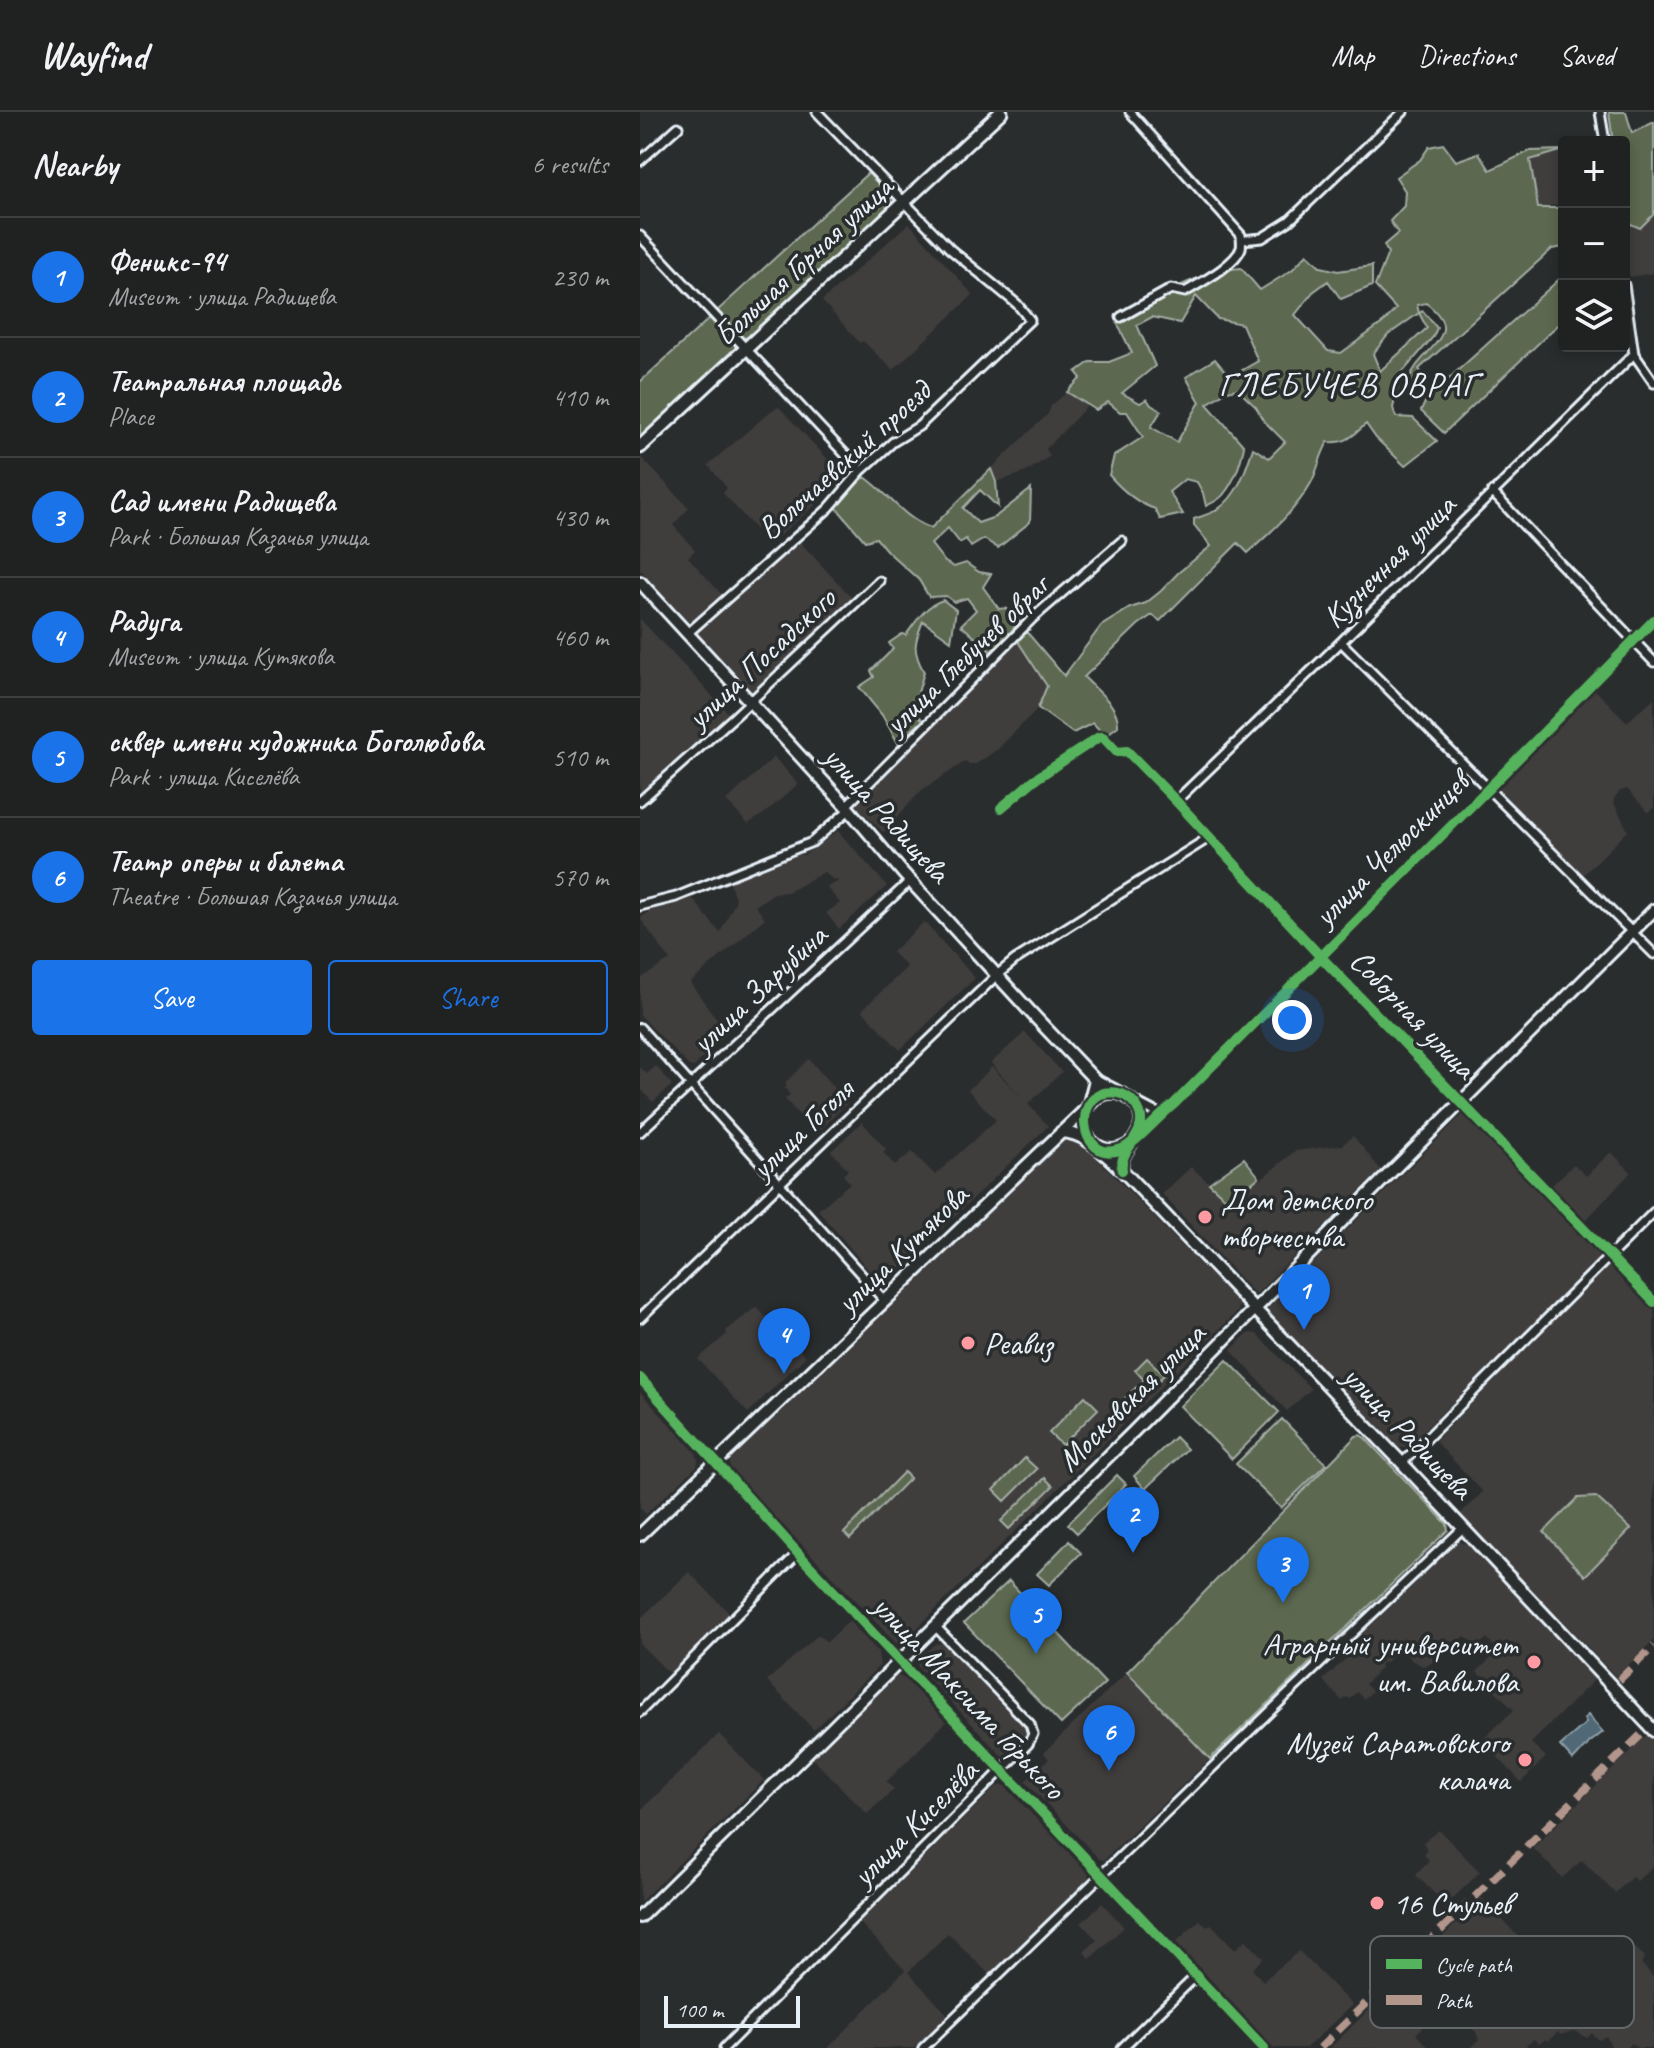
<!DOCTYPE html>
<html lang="en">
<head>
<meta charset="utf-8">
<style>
	body { margin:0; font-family:Caveat,sans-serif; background:#282a2a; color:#f1f3f6 }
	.controls { position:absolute; right:24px; top:24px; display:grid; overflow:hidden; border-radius:8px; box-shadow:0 4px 12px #0003 }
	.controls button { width:72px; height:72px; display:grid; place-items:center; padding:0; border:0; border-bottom:2px solid #3d3f40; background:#202222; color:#f1f3f6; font:40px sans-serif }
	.scale { position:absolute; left:24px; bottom:20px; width:136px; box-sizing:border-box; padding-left:8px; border:4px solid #e8f1f8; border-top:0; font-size:22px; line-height:28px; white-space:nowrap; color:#e8f1f8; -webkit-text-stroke:6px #2a2d2e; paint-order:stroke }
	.you { position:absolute; left:652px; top:908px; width:28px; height:28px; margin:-20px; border:6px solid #fff; border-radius:50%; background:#1a73e8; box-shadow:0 0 0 12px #1a73e833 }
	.badge { display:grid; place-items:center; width:52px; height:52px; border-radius:50%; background:#1a73e8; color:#fff; font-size:26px; font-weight:700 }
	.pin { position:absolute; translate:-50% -66px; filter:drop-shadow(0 2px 4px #0008) }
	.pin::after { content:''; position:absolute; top:42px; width:28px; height:24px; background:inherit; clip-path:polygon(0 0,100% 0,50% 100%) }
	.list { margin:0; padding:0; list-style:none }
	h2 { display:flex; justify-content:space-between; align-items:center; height:104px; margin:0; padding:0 32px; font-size:34px }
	h2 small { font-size:26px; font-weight:400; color:#a2a4a5 }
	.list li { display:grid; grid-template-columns:52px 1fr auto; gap:24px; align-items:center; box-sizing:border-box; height:120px; padding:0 32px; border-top:2px solid #3d3f40 }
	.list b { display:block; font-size:30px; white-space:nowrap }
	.list p { margin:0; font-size:26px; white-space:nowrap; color:#a2a4a5 }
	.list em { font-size:26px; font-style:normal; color:#a2a4a5 }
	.actions { display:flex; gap:16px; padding:24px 32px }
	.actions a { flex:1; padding:18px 0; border:2px solid #1a73e8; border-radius:8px; text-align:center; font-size:28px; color:#1a73e8 }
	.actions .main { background:#1a73e8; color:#fff }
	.icon { flex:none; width:44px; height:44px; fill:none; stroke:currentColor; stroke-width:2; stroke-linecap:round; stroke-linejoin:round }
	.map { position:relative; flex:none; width:1014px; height:1936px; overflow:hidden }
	header { display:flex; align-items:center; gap:48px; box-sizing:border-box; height:112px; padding:0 40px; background:#202222; border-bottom:2px solid #3d3f40 }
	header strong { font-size:38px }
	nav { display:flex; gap:44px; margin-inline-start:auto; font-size:28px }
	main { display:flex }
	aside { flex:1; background:#202222 }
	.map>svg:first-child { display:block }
	.built { fill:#403d3c }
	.green { fill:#5c674f; stroke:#a2aca4; stroke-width:2; fill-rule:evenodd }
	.water { fill:#516976; stroke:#8d9faa; stroke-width:2 }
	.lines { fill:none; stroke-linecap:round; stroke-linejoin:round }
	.street-casing { stroke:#e8f1f8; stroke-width:13 }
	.secondary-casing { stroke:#e8f1f8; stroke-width:16 }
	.primary-casing { stroke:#e8f1f8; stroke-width:17 }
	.street { stroke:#2a2d2e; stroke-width:7 }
	.secondary { stroke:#2a2d2e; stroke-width:10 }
	.primary { stroke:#2a2d2e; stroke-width:11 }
	.quiet { stroke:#b2968c; stroke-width:8; stroke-dasharray:16 8; stroke-linecap:butt }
	.cycleway-casing { stroke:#2a2d2e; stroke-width:15 }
	.cycleway { stroke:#56b35d; stroke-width:10 }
	.poi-dot { fill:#ff9aa2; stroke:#2a2d2e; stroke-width:3 }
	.labels { text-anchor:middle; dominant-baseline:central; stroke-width:7; stroke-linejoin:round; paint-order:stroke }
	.street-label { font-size:32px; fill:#e8f1f8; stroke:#2a2d2e }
	.poi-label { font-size:32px; fill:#e8f1f8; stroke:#2a2d2e; text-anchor:start }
	.neighbourhood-label { font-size:34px; letter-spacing:2px; fill:#e8f1f8; stroke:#2a2d2e }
	.key { fill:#2a2d2e; stroke:#63686b; stroke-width:2 }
	.key-label { font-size:22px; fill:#e8f1f8 }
</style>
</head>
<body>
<header>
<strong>Wayfind</strong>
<nav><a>Map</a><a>Directions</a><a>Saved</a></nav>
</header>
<main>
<aside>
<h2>Nearby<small>6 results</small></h2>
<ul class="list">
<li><span class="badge">1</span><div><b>Феникс-94</b><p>Museum · улица Радищева</p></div><em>230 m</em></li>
<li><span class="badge">2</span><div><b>Театральная площадь</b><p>Place</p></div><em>410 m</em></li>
<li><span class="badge">3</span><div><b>Сад имени Радищева</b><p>Park · Большая Казачья улица</p></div><em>430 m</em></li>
<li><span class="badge">4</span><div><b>Радуга</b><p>Museum · улица Кутякова</p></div><em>460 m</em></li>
<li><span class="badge">5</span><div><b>сквер имени художника Боголюбова</b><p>Park · улица Киселёва</p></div><em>510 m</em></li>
<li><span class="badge">6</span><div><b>Театр оперы и балета</b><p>Theatre · Большая Казачья улица</p></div><em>570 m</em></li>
</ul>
<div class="actions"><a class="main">Save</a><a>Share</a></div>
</aside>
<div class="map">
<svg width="1014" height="1936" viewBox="0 0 1014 1936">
	<rect width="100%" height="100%" fill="#2a2d2e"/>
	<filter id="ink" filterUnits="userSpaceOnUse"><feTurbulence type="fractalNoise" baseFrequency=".0125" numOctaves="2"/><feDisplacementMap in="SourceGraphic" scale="16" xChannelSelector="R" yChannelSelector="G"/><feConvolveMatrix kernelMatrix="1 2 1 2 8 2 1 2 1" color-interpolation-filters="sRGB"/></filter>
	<g filter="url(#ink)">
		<path class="built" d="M924,39V92L898,96L890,47Z
			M1014,102V161L989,165L984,109L1000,116Z
			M269,111L333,183L253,258L223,229L220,231L182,189Z
			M427,280L448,293L406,337L410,344L386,360L356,370L351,357L408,302L411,294Z
			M139,295L206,367L133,429L128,431L83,381L87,376L68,353L131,299Z
			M1,345L49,396L33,413L55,438L48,445L83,484L56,509L49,511L0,457Z
			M158,428L214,488L116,580H113L58,521V516Z
			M0,507L91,604L0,685Z
			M380,525L417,571L398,596L358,637L336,652H329L326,649L282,678L255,707L253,716L243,720L215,693V690Z
			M955,578L987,610L1014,586V696L1008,700L987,677L980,679L974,686V691L988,719L943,763L860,681V676Z
			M134,645L158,672L125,701L108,712L86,689Z
			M198,719L247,774L199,817L186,801L200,791L186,775L199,769L192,767L184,760L148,780L134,781L115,794L125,806L50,871L87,921L54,955L49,954L0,903V867L30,848L0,806L23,791L49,782L80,821L96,788L89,770L156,742L164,743Z
			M284,810L335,866L260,938L222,898L267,855L252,840Z
			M385,920L422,960L388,992L408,1014L247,1170L238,1169L178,1098L210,1071L203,1063L208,1058L191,1039L222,1010L246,1037L243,1040L255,1054L272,1040L295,1063L356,1008L328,978L352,955L382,986L351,951Z
			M169,947L207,991L176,1022L145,987L150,983L145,976L147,974L145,971Z
			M16,954L32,973L13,990L0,976V955L7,962Z
			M823,1002L827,1003L938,1118L959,1143L956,1150L768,1334L760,1336L627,1200L629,1195Z
			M713,1024L741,1058L617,1181H614L522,1082L551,1055L569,1071L604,1046L621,1067L655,1039L702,1033Z
			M425,1025L438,1027L597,1190L599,1194L598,1199L259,1534L90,1358V1348Z
			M971,1040L991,1060L945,1109L912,1073L934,1052L946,1064Z
			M970,1153L1014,1197V1528L976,1565L821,1403L822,1400L843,1380L795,1329L966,1154Z
			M116,1195L166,1244L108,1301L58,1247L87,1222L86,1219Z
			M611,1221L617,1222L671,1277L647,1299L591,1238L606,1223Z
			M0,1280L56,1341L58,1349L57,1354L6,1402L0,1396Z
			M820,1430L830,1433L956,1566L891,1631L906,1645L881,1670L842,1628L874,1598L837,1560L858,1539L847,1526L837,1535L825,1524L799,1548L783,1554L773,1549L760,1537L745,1551L743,1550L740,1553L741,1556L725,1572L732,1579L724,1587L717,1580L710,1587L707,1585L702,1589L683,1568L724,1530L719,1525L816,1431Z
			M49,1460L90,1502L30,1562L0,1532V1507Z
			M209,1509L238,1540L240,1553L174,1618L127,1569L178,1523L187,1530Z
			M302,1531L311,1535L385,1613L387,1623L366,1643H361L278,1555L277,1551L280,1544L295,1532Z
			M487,1560L570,1647L464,1748L459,1747L385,1669L409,1647L404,1641Z
			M259,1564L265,1567L306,1610L246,1670L254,1677L227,1702L172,1646L254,1565Z
			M79,1622L124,1668L0,1790V1699Z
			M1008,1622L1014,1628V1753L997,1769L992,1765L975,1781L942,1748L922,1766L893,1736Z
			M361,1673L365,1674L448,1761L449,1765L446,1770L350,1863L308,1821L268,1860L308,1903L274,1936H188L265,1858L219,1810L356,1675Z
			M799,1718L840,1760L806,1793L776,1763L789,1748L784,1743L787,1738L783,1730Z
			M842,1786L926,1876L957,1848L961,1852L988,1829L1005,1845L1001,1851L1014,1866V1936H997L992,1931L987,1936H972L966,1924L959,1928L952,1921L947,1926L935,1919L920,1923L918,1920L908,1929L906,1927L899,1932L894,1927L884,1936H831L839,1928L836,1920L807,1892L776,1922L789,1936H690Z
			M462,1791L484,1815L450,1847L444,1840L457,1828L441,1811Z
			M560,1808L567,1815L571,1812L595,1837L606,1828L623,1846L612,1857L623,1869L659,1839L712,1893L666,1936H634L536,1830Z"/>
		<path class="green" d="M969,0H986L992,21L1014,10V102L1000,116L984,109V30H973Z
			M803,32L816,49L839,41L850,58L890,39L924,38L890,48L898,96H921L924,135L912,137L779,257L783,263L763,283C766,272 770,263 777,253C796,229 820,217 786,191L777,193L779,201L783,199L797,216L793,225L761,262L753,296L756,305L773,306L797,329L765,354L736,326L726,312C713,324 706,332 688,330C680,343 678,358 671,371C656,398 631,420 608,441L598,431L520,509L512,503L498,513L444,565C457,579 479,593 478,614L465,624L453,611L433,621L398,596L407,574L379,531L380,525L387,520L424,564L461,514L490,496L506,491L521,479L538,461L571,434L554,413V407C562,404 571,402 578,397C598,384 606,357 613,336L629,346L645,330L624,309L616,295L597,277L587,279L567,292L604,334C601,350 594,370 583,383C579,388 572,391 566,394L563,381L557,370L545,367L529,380L543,402L520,407L515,397C496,391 482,378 469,363L474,344L503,325L487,300H480L468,290L456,298L427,280L441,266L436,260L450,250H469L492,241L477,211C515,188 556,158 601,156L620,178L652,158L667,142L681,155L698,159L732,154V174L701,187L688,169L673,180L655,203L688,239L701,241L744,210L756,197L735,174L748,141L744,133L758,121L750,109L764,94L765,79L756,65L780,48L789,35ZM556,184L578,207L602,212L618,249L590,265L575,247L546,265L560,290L537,330L511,315L521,299L511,293L507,287L500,291L482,281L515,254L497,213L512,205L540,211ZM779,201L787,216L740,259L733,242L748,223Z
			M228,61L251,85L252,92L107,226L102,225L77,199Z
			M924,163V207L804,321L781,299L787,286Z
			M71,205L95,231V236L0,325V270Z
			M351,357L356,370L358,395L340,378L323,396L338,411L355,405L391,377L390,410L358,436L344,427L331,435L326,427L320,431L308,416L291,432L305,450L314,455L326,451L339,460L351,462L343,475L359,497L366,496L380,510L351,540L321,513L336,498L327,486L314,490L306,484L289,485L279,468L247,439L236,426L225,429L195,394L205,382L225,365C248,381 264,407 291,416Z
			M303,488L316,498L311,529L283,509C274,531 272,538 284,560L273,598L283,608L258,631L242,603L219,575L234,565L231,559L253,537L249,531L262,522L266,523C277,508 285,494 303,488Z
			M604,1046L619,1065L589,1090L569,1071Z
			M507,1246L524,1263L493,1294L485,1286L504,1268L495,1258Z
			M587,1248L639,1300L592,1347L540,1294Z
			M445,1284L458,1297L422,1333L409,1321Z
			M642,1307L686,1352L641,1396L596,1352Z
			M720,1323L725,1326L807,1412L808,1418L570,1647L487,1560L716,1324Z
			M535,1325L547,1337L505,1377L494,1364Z
			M385,1346L397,1357L365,1389L354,1378Z
			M264,1360L270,1366L210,1427L204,1421Z
			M477,1363L486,1372L437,1421L428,1412Z
			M405,1366L413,1374L369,1417L361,1409Z
			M956,1385L991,1417L945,1464L904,1420L938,1386Z
			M429,1429L441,1441L409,1473L397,1462Z
			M369,1469L465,1571L421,1612L324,1511Z"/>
		<path class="water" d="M948,1603L963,1620L949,1631L946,1635H945L933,1648L920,1634L946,1611L944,1607Z"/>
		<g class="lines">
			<g class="street-casing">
				<path id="street" d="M960,0L965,30
					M0,49L38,15
					M0,124L221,359
					M602,128L622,126L649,109L763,0
					M984,173L994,242L1014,271
					M481,205L531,177L545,180C560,171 595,153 601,136C602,132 601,128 601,123L490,0
					M852,380L1014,550
					M48,521L189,396L221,359L253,330L279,314L390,208L377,192L310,137L177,0
					M701,530L1014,842
					M0,689L95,604L239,469
					M536,689L701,530L994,242
					M206,694L394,505L482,429
					M361,696L394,668L459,625H463L477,640L487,639L536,689L680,844L1014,1190
					M0,794L36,785L172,730L209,698
					M0,916L245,1189
					M496,990L515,1000L523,1001
					M0,1020L270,769
					M498,1024L534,992L849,676L1014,508
					M0,1206L357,863L375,848L570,725
					M0,1266L165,1449L624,1936
					M762,1351L1014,1100
					M0,1600L158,1441
					M84,1936L388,1632L393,1622L390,1612L295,1514
					M283,1936L645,1585L823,1416
					M482,1936L556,1864"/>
			</g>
			<g class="secondary-casing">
				<path id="secondary" d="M0,470L206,694L263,761L396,906L455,968L486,984
					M421,1020C447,1021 464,1042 482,1058L762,1351L1014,1619
					M482,1058C478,1037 507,1025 500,1001C497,991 487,983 477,981C469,980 460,983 454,988C423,1014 466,1061 497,1025
					M0,1423L448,995L455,968
					M0,1805L493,1320L741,1070L1014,798"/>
			</g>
			<g class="primary-casing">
				<path id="primary" d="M0,335L361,0"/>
			</g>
			<use href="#street" class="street"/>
			<use href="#secondary" class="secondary"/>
			<use href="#primary" class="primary"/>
			<path class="quiet" d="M979,1568L1014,1534
				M680,1936L1005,1619"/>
			<g class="cycleway-casing">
				<path id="cycleway" d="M361,696L394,668L459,625H463L477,640L487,639L536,689L680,844L1014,1190
					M482,1058C478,1037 507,1025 500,1001C497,992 488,983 478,981C430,972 437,1055 482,1037C494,1033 521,1002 534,992L849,676L1014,508
					M0,1266L165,1449L624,1936"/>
			</g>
			<use href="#cycleway" class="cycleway"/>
		</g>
	</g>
	<g class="poi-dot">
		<circle cx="565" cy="1105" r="8"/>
		<circle cx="328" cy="1231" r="8"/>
		<circle cx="894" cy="1550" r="8"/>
		<circle cx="885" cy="1648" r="8"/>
		<circle cx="737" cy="1791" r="8"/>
	</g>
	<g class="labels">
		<g class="street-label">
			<text transform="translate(163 149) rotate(-43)">Большая Горная улица</text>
			<text transform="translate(204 348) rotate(-42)">Волочаевский проезд</text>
			<text transform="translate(749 449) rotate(-45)">Кузнечная улица</text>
			<text transform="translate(326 543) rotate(-44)">улица Глебучев овраг</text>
			<text transform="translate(121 546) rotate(-43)">улица Посадского</text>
			<text transform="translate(247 702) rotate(48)">улица Радищева</text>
			<text transform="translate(751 737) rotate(-45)">улица Челюскинцев</text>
			<text transform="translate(119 877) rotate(-43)">улица Зарубина</text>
			<text transform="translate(773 902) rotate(46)">Соборная улица</text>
			<text transform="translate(162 1017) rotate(-44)">улица Гоголя</text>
			<text transform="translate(262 1137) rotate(-44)">улица Кутякова</text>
			<text transform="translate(491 1285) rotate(-45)">Московская улица</text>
			<text transform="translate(768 1320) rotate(46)">улица Радищева</text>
			<text transform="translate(329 1585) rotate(47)">улица Максима Горького</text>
			<text transform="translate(275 1711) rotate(-45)">улица Киселёва</text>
		</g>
		<g class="poi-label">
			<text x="581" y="1087">Дом детского<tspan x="581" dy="37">творчества</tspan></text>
			<text x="344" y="1231">Реавиз</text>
			<text x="878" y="1532" text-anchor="end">Аграрный университет<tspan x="878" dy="37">им. Вавилова</tspan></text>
			<text x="869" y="1630" text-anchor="end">Музей Саратовского<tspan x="869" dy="37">калача</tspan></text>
			<text x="753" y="1791">16 Стульев</text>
		</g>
		<g class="neighbourhood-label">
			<text x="709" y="272">ГЛЕБУЧЕВ ОВРАГ</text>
		</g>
	</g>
	<rect x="730" y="1824" width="264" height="92" rx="12" class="key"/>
	<rect x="746" y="1847" width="36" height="10" fill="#56b35d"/>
	<rect x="746" y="1883" width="36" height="10" fill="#b2968c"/>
	<g class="key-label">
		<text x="796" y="1860">Cycle path</text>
		<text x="796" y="1896">Path</text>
	</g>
</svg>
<div class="controls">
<button>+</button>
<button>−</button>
<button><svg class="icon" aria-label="layers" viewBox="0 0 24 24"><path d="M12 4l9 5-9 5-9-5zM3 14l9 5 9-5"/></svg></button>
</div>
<div class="scale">100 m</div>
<div class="you"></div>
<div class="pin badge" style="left:664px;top:1218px">1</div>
<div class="pin badge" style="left:493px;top:1441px">2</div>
<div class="pin badge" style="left:643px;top:1491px">3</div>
<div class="pin badge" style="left:144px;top:1262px">4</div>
<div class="pin badge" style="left:396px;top:1542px">5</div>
<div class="pin badge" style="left:469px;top:1659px">6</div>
</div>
</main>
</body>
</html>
